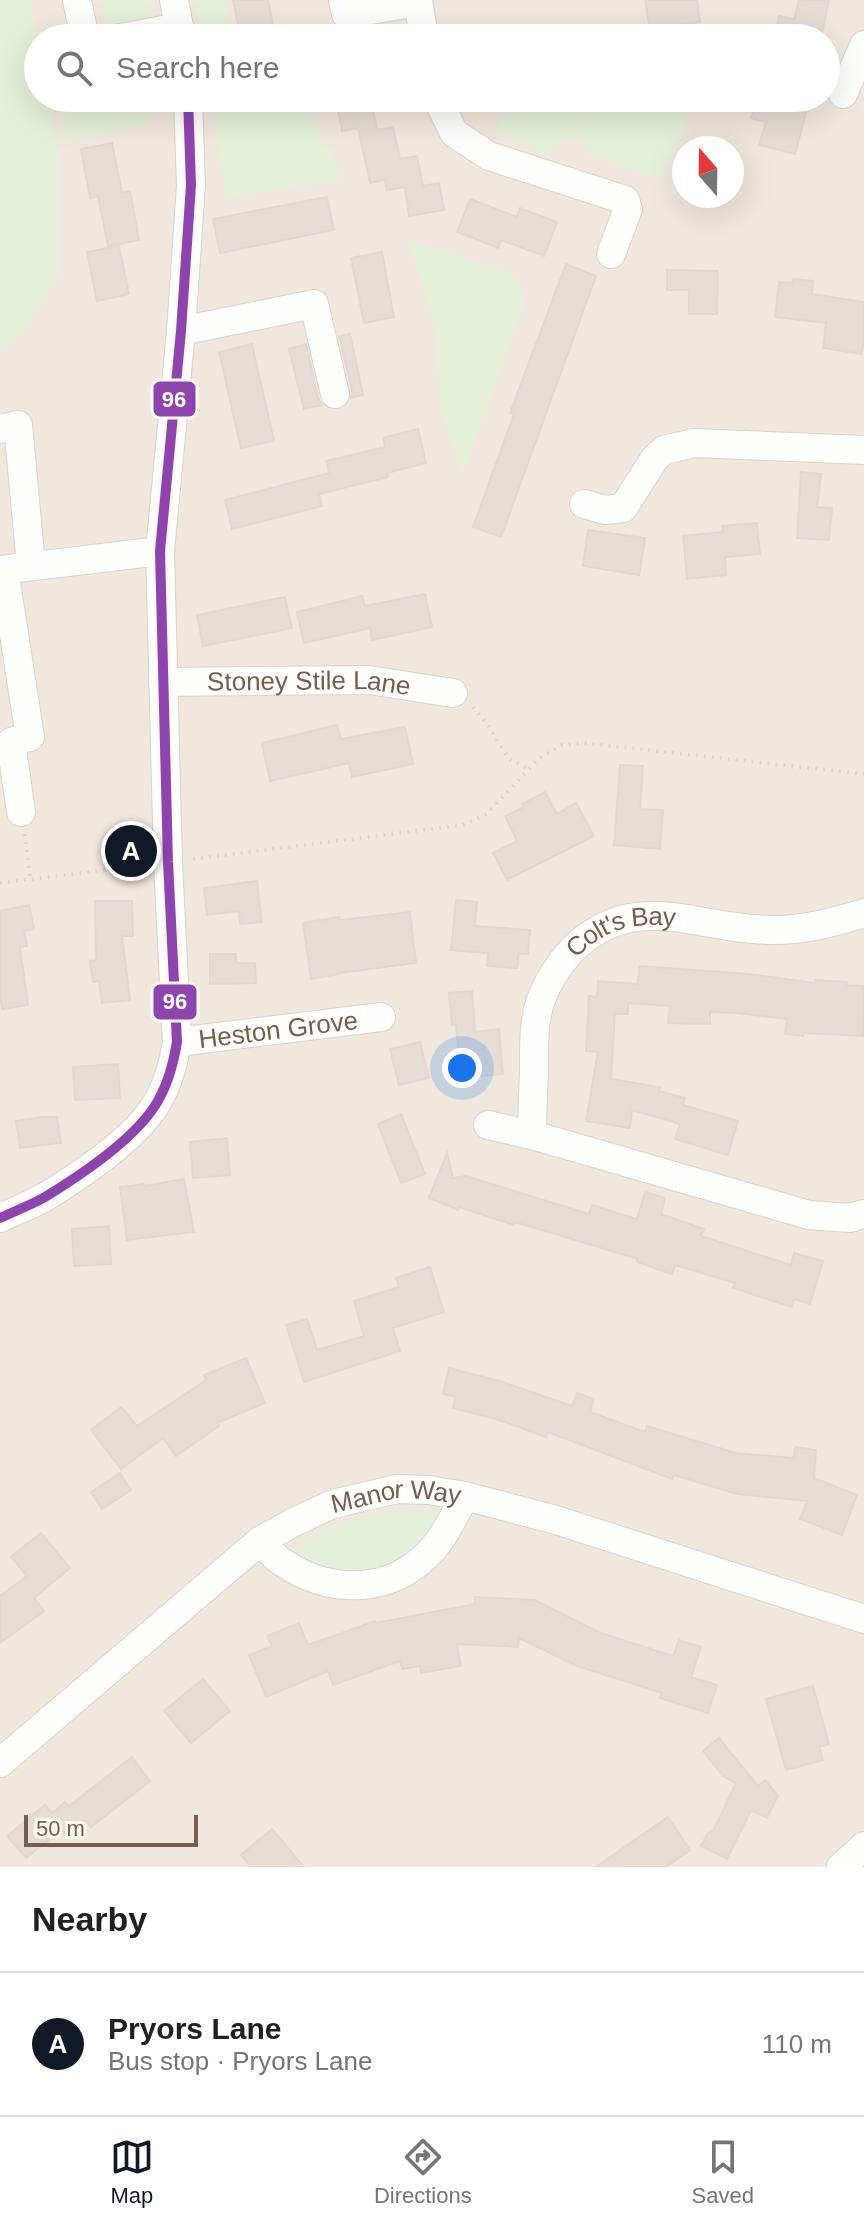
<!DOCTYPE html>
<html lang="en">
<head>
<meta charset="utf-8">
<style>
	body { margin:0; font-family:Arial,sans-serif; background:#f2f2f2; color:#202124 }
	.compass { position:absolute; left:672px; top:136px; width:72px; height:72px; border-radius:50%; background:#fff; box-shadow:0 8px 32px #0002; rotate:340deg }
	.scale { position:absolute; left:24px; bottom:20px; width:174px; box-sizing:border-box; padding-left:8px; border:4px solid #785d4d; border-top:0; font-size:22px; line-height:28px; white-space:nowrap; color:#785d4d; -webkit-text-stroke:6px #fff9f2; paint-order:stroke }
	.you { position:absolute; left:462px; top:1068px; width:28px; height:28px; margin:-20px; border:6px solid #fff; border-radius:50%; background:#1a73e8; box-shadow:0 0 0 12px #1a73e833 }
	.badge { display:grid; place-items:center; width:52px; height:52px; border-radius:50%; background:#111827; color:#fff; font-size:26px; font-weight:700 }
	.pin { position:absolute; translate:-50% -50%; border:4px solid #fff; box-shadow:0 2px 8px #0006 }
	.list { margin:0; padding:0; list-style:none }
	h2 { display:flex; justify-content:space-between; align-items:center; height:104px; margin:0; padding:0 32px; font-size:34px }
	h2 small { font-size:26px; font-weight:400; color:#757577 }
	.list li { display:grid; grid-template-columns:52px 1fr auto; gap:24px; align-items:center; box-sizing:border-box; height:144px; padding:0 32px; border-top:2px solid #e0e0e0 }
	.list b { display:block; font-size:30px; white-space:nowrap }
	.list p { margin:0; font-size:26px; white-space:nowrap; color:#757577 }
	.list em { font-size:26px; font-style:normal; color:#757577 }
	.icon { flex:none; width:44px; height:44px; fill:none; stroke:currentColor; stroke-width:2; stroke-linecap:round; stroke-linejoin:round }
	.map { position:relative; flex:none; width:864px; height:1867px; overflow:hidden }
	.search { position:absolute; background:#fff; box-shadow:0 8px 32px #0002; left:24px; right:24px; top:24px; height:88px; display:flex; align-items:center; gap:20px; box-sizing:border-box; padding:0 28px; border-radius:44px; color:#757577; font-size:30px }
	.sheet { height:248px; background:#fff }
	nav { display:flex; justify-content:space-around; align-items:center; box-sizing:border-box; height:112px; border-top:2px solid #e0e0e0; background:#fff; font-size:22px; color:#757577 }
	nav a { display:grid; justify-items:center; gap:4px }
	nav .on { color:#111827 }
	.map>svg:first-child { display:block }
	.residential { fill:#f1e8dd; fill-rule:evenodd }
	.green { fill:#e5f0da }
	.building { fill:#e5ddd6; stroke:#e1d8d1; stroke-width:2 }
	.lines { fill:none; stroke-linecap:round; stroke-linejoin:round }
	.minor-casing { stroke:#d8d2cc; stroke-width:30 }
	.path { stroke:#dad4d0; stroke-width:4; stroke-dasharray:2 6; stroke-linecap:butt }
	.minor { stroke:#fefefd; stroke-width:28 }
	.bus-1-casing { stroke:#fff9f2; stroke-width:16 }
	.bus-1 { stroke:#8e44ad; stroke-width:10 }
	.labels { text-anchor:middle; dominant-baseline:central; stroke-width:8; stroke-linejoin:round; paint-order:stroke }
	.street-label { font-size:26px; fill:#785d4d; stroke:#fff9f2 }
	.line-badge { stroke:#fff9f2; stroke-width:3 }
	.badge-label { font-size:22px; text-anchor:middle; font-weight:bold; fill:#fff }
</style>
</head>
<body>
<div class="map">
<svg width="864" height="1867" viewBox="0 0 864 1867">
	<rect width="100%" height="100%" fill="#f8f5ef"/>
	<path class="residential" d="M0,0H864V1867H0ZM38,38H826V98H38ZM684,148H732V196H684Z"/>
	<path class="green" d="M0,0H30L38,44V98H48L60,165L59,274L18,339L0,348Z
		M102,0H153V4L145,18L108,28Z
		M194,0H224L232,38H201Z
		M58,98H167L169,110L150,112L153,123L66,142Z
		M211,98H302L307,112L345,181L224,197L225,181Z
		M508,98H695L697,99L660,180L589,155L585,143L569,135L548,155L496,132Z
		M408,240L515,275L525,301L463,473L441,409L434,321Z
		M398,1513L442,1515L432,1532L404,1560L361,1574L311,1566L291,1551C325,1528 358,1517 398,1513Z"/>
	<path class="building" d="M233,0H268L276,38H241Z
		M645,0H697L700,22L650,29Z
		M799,0H829L821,38H775L779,16L794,19Z
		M336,98H371L377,130L393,127L400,159L417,156L423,186L439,183L444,210L409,216L405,187L387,190L385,180L370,183L358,128L342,131Z
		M756,99L806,113L795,154L759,145L766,122L751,118Z
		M112,143L122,193L130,191L139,240L108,246L98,196L90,198L81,149Z
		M327,197L334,230L220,253L213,219Z
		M470,199L517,217L520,208L557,222L544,256L501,240L498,248L457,232Z
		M119,246L129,294L97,301L87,252Z
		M382,252L394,317L364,323L351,258Z
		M566,264L596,276L501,537L473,527L514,414L510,413Z
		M667,270L718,271L717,314H689V290H667Z
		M793,279L813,281L812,294L864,302V336L862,354L823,348L826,323L775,317L779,282L792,283Z
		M350,334L363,395L351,398L352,390L339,336Z
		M252,344L274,441L241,448L219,352Z
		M306,344L318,398L322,405L304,409L289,349Z
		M418,429L426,463L387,473L388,477L319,494L322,506L232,529L225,500L329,473L326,461L385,447L383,438Z
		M801,472L821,474L817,507L832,508L829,540L797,538Z
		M757,523L760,554L725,557L726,575L687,579L683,536L723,532L722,526Z
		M588,530L645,538L639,575L583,566Z
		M425,594L432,627L372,640L370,628L304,643L297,612L362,596L365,606Z
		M285,597L292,628L203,646L197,615Z
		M337,725L341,739L405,727L413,764L352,777L349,763L270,781L262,743Z
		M620,765L643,766L640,809L663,810L660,849L614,845Z
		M545,792L557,814L576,803L594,836L507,880L493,853L517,841L505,816L524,807L522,804Z
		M257,881L262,922L240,924L239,911L207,915L204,888Z
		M456,900L477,902L475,926L530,930L528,954H519L517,968L487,966L488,953L451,950Z
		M95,901H132L133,936H122L130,1000L102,1003L99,981L93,982L90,961L96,960Z
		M29,905L34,929L24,931L27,946L20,947L28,1005L2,1009L0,995V911Z
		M410,912L416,963L339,973V974L311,979L303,923L339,917L340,920Z
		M210,954H236V963H255L256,983L210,984Z
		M639,966L749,974L815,983V980L847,982V985L864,986L863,1036L803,1033V1036L785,1034L787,1019L736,1013L710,1012V1024L668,1023L670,1006L628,1003V1014H615L611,1079L660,1087L659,1091L685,1098L683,1105L738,1121L728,1155L675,1139L680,1124L632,1110L630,1128L586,1121L598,1052L586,1051L589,996L597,997L598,981L638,984Z
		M472,991L475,1032L499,1029L503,1074L461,1078L456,1025H452L449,993Z
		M420,1042L429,1078L399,1085L390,1049Z
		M118,1064L120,1098L75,1100L73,1067Z
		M401,1114L425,1174L401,1183L378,1124Z
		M42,1117H57L61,1143L20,1148L16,1121Z
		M227,1138L230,1175L193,1178L190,1142Z
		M447,1153L453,1178L466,1176L589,1214L592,1205L637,1219L645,1192L665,1198L661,1214L704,1229L701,1236L791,1265L794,1253L823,1261L810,1304L794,1299L792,1307L733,1288L735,1283L675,1265L672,1274L637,1262L638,1259L515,1222L514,1225L459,1207L458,1210L429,1198Z
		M184,1179L194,1232L127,1240L120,1187L144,1184L145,1186Z
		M109,1226L111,1264L74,1266L72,1229Z
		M430,1267L444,1312L393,1328L400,1351L304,1382L286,1325L307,1319L317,1350L364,1336L354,1301L399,1287L396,1278Z
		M246,1358L265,1403L217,1423L219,1426L176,1456L163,1438L121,1469L91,1430L121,1407L137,1426L206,1380L204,1375Z
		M449,1368L503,1382L572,1406L577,1393L594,1399L590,1412L645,1432L647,1426L736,1453L794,1458L795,1447L816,1450L814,1478L857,1495L842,1535L800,1519L807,1501L737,1494L674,1475L672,1479L548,1432L546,1437L496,1419L453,1408L456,1397L443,1394Z
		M120,1473L131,1490L102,1509L91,1492Z
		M41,1533L70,1568L34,1598L44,1611L0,1643V1596L27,1576L11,1557Z
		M475,1597L535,1600L601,1633L673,1656L679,1640L701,1647L691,1677L717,1685L708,1713L660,1698L662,1693L577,1666L519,1638L518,1647L457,1644L461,1666L421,1673L420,1666L402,1669L400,1661L333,1685L328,1671L266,1697L249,1655L272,1646L267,1636L299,1623L308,1645L375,1621L376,1623L475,1604Z
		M203,1679L230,1711L191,1743L164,1711Z
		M813,1686L829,1744L819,1747L823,1760L786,1770L766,1699Z
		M719,1738L758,1786L765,1780L778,1796L767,1818L751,1810L727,1859L701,1846L707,1834L714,1829L736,1783L723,1776L703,1751Z
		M132,1757L150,1781L91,1827L85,1820L66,1836L61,1830L26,1858L7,1836L45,1805L52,1813L65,1802L69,1806Z
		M668,1817L690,1850L666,1867H596Z
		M272,1829L304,1867H251L241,1855Z"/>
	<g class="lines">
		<g class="minor-casing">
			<g id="minor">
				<path d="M77,0L84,34L89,38"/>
				<path d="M174,0L181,38"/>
				<path d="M343,0L346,14L418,2"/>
				<path d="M418,0L424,38"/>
				<path d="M121,38L179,27"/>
				<path d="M843,94L864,45"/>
				<path d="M437,98L454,133L489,156L625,200L628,209L611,254"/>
				<path d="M181,331L314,304L335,394"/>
				<path d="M0,429L18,425L31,565"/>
				<path d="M584,504L605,510L623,508L655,458L664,450L694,443L864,450"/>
				<path d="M0,570L160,551"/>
				<path d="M4,570L30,737L11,742L21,812"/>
				<path id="s1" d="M163,682L369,680L453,693"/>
				<path id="s2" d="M177,1042L381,1017"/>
				<path d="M488,1125L532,1135L809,1215L850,1218L864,1214"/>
				<path id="s3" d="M532,1135C532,1115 533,1095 534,1074C534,1050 533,1025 540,1002C547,983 559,964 572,950C635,887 700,931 775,930C807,930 833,922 864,913"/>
				<path d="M0,1218C15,1211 31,1205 45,1197C81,1175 143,1134 161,1095C170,1078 174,1060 177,1042L168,862L160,551L181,331L191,185L188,98"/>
				<path d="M260,1541C267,1548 274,1557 282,1562C329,1594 388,1595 429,1553C445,1537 454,1515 465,1496"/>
				<path id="s4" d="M0,1763L260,1541L294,1522L333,1504L397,1489L429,1490L465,1496L556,1520L864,1619"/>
				<path d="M841,1867L864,1846"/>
			</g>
		</g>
		<path class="path" d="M473,707L487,724L508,758L529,769
			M25,834L30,879
			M193,859L463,825L487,814L538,759L562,745L584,743L864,774
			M0,883L145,865"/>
		<use href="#minor" class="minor"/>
		<g class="bus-1-casing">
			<path id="bus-1" d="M0,1218C15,1211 31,1205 45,1197C81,1175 143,1134 161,1095C170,1078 174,1060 177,1042L168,862L160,551L181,331L191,185L188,98"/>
		</g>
		<use href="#bus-1" class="bus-1"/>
	</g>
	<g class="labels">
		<g class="street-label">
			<text stroke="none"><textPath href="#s1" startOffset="146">Stoney Stile Lane</textPath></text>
			<text stroke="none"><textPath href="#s3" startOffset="250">Colt's Bay</textPath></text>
			<text stroke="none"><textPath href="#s2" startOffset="102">Heston Grove</textPath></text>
			<text stroke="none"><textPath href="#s4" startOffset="488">Manor Way</textPath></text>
		</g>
	</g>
	<g class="line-badge">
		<rect x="152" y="380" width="45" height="38" rx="8" fill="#8e44ad"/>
		<rect x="152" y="983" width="46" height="38" rx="8" fill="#8e44ad"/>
	</g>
	<g class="badge-label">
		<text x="174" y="407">96</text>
		<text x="175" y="1009">96</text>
	</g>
</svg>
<svg class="compass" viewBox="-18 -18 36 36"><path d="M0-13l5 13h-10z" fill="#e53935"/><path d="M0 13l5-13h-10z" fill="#757577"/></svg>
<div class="scale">50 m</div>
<div class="you"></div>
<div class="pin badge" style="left:131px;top:851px">A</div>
<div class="search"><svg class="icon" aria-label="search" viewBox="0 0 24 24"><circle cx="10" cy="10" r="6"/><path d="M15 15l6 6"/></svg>Search here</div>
</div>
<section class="sheet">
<h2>Nearby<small></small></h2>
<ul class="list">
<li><span class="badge">A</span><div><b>Pryors Lane</b><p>Bus stop · Pryors Lane</p></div><em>110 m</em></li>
</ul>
</section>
<nav>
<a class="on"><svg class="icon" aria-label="map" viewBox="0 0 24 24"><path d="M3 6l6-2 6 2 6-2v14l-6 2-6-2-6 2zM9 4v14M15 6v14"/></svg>Map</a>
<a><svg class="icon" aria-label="directions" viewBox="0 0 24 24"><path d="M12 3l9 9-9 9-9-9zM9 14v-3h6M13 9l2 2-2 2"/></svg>Directions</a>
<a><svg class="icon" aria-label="saved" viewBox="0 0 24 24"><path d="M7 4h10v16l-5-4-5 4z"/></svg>Saved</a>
</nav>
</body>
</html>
